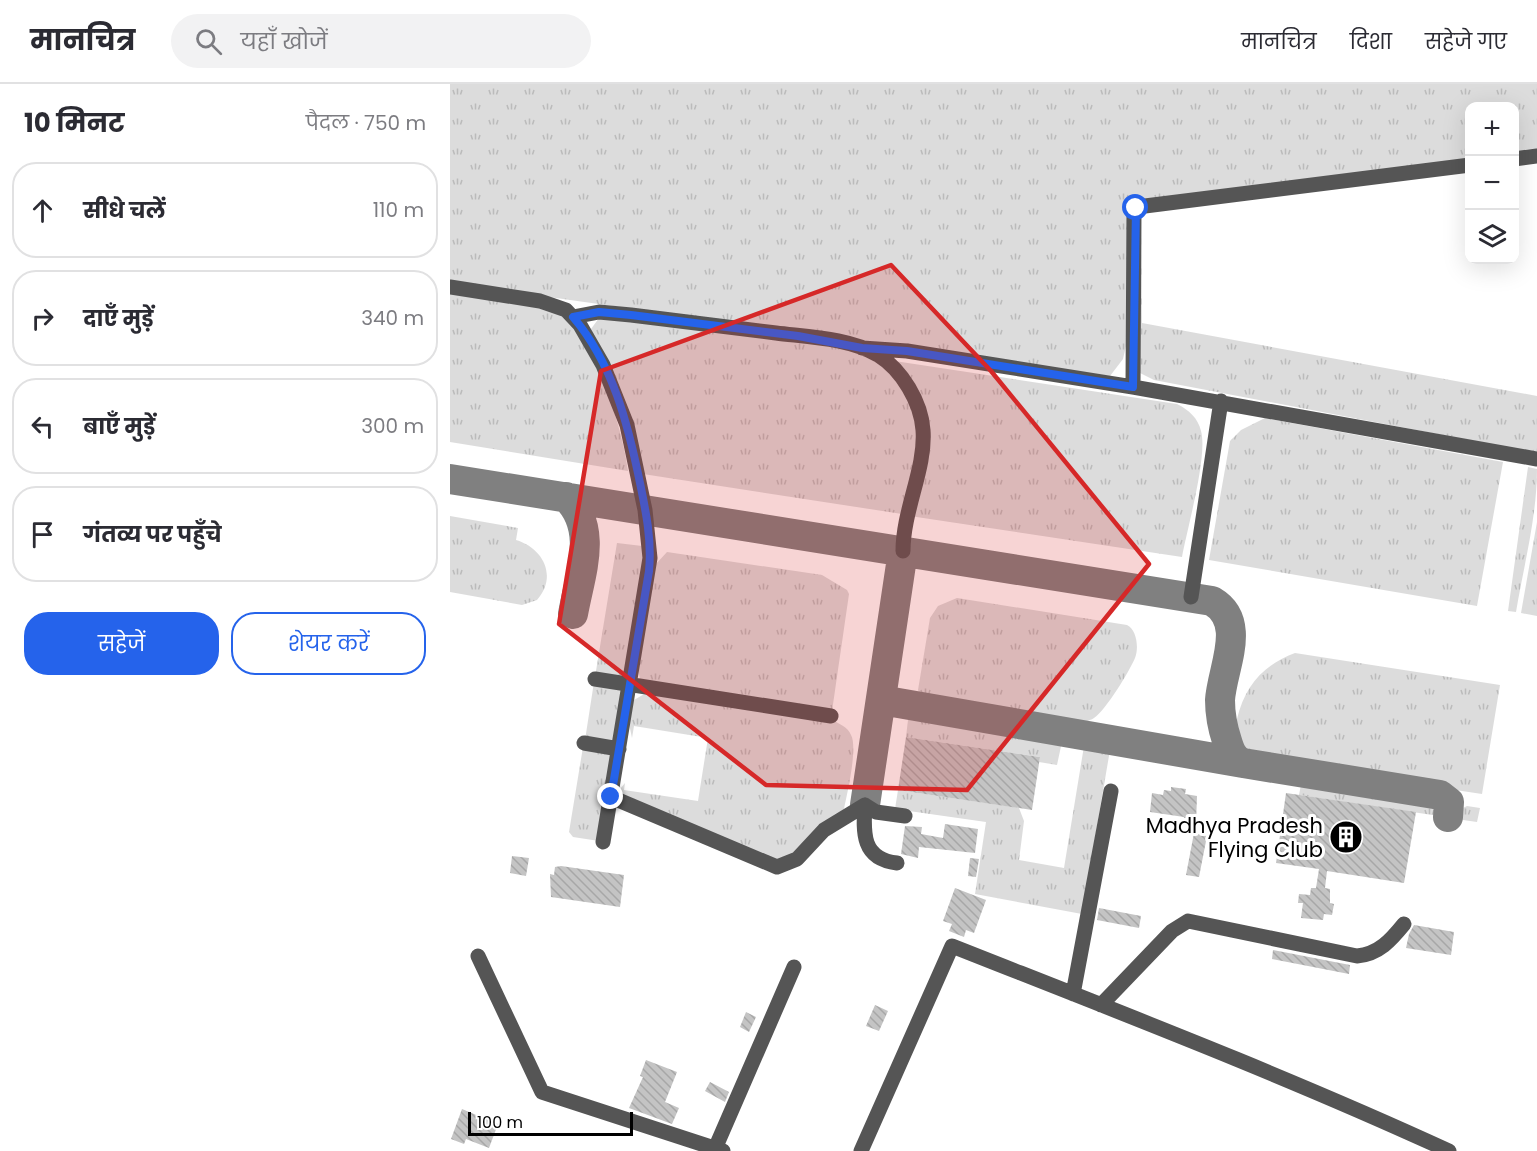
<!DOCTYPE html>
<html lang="hi">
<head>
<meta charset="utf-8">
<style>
	body { margin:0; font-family:Poppins,"Noto Sans Devanagari",sans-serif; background:#f2f2f3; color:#2b2b33 }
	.controls { position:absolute; right:18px; top:18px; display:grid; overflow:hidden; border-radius:12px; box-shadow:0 6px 24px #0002 }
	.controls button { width:54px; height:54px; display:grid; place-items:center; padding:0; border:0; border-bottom:2px solid #e1e1e2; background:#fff; color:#2b2b33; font:30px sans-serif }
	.scale { position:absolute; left:18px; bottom:15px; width:165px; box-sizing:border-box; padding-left:6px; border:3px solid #000; border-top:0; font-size:16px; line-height:21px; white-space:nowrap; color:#000; -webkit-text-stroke:4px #fff; paint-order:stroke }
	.stop { position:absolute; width:18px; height:18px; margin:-14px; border:4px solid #2563eb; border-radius:50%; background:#fff }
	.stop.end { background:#2563eb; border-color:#fff; box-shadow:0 2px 6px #0008 }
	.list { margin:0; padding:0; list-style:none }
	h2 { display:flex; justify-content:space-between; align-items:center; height:78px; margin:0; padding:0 24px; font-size:26px }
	h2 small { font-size:20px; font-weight:400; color:#7c7c81 }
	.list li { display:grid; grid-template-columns:39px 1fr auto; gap:18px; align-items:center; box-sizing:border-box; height:96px; margin:0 12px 12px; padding:0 12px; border:2px solid #e1e1e2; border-radius:24px }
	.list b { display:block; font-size:22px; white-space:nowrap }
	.list em { font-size:20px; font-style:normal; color:#7c7c81 }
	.actions { display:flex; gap:12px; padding:18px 24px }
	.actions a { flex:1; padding:14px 0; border:2px solid #2563eb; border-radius:24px; text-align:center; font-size:21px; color:#2563eb }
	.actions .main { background:#2563eb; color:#fff }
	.icon { flex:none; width:33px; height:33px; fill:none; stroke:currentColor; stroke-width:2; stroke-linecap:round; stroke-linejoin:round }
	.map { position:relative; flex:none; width:1087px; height:1067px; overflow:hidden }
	header { display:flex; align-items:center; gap:36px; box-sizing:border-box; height:84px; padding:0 30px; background:#fff; border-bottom:2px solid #e1e1e2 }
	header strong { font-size:28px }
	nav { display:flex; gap:33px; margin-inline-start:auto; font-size:21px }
	.search { width:420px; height:54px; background:#f2f2f3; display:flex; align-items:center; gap:15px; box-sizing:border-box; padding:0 21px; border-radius:33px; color:#7c7c81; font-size:22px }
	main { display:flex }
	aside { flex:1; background:#fff }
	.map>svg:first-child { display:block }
	.grass { fill:url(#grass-tufts) }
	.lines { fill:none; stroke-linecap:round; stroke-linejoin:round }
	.taxiway { stroke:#808080; stroke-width:30 }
	.building { fill:url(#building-back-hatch) }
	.minor { stroke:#555; stroke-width:15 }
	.route { stroke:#2563eb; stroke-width:8 }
	.marked { fill:#d62828; fill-opacity:0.2; stroke:#d62828; stroke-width:4.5; stroke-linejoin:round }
	.labels { text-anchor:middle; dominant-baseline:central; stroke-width:6; stroke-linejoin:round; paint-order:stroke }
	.poi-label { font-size:21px; fill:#000; stroke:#fff; text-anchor:end }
</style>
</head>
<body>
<header>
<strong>मानचित्र</strong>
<div class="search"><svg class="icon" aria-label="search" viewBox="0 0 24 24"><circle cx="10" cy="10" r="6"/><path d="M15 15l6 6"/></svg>यहाँ खोजें</div>
<nav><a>मानचित्र</a><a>दिशा</a><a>सहेजे गए</a></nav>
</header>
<main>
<aside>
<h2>10 मिनट<small>पैदल · 750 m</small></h2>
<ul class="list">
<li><svg class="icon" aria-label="ahead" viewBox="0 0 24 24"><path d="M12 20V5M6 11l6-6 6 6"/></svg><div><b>सीधे चलें</b></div><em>110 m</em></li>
<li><svg class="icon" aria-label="right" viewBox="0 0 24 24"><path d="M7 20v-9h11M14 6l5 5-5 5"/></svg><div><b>दाएँ मुड़ें</b></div><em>340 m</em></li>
<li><svg class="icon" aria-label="left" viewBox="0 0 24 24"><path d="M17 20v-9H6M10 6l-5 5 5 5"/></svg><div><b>बाएँ मुड़ें</b></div><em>300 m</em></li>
<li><svg class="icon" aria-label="arrive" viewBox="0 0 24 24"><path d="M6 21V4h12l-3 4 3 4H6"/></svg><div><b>गंतव्य पर पहुँचे</b></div></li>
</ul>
<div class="actions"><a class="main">सहेजें</a><a>शेयर करें</a></div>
</aside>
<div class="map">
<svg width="1087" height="1067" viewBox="0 0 1087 1067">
	<defs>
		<pattern id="grass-tufts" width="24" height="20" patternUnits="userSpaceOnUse" patternTransform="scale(1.5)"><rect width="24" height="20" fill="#dcdcdc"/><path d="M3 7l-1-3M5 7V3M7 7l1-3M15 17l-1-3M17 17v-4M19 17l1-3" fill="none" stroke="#bbb"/></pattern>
		<pattern id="building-back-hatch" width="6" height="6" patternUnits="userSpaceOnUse" patternTransform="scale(1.5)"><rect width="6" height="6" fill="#c4c4c4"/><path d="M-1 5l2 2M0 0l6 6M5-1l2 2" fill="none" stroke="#a7a7a7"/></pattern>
	</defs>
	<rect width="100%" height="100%" fill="#fff"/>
	<path class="grass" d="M0,0H1087V67L1065,70L1064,22H1020L1019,75L687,118L676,262L673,275L660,292L0,199Z
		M691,130L692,239L1087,312V369L704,296L690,289Z
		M0,207C24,212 49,216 73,221C83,223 96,223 105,227C143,242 174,350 178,387L0,358Z
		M149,234L389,263L423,272L458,308L470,353L452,430L193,390L141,245Z
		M438,276L727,320C739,326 748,334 751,347C758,372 737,445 732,473L460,432L477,350Z
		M815,334L1053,378L1027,522L759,476L780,357L791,346Z
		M1078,383L1087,385C1087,433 1074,480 1066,528L1058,527Z
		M0,432L68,444L66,456C93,464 108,492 87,516L72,521L0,508Z
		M1087,438V532L1071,529Z
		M167,459L192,462L195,468L176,592L145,593Z
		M217,468L372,491L397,506L399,510L382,627L190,595L188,584L206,480Z
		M507,514L677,541C687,546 689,564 685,574C679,588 656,626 644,634C622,650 503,620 472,615L468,606L480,534L488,522Z
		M845,569L1050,601L1032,710L826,679C813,676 794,672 787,658C783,651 786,642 787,635C795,602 813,581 845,569Z
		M144,598L172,605L163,657L135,656Z
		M196,609L383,636C389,640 398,643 401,651C408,664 397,710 394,725L332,778L170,712V705L175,699L174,706L248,717L258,654L184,642L182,654L178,635L184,616Z
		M466,631L613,653L607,681L589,678L590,673L456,653L458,636Z
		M634,662L660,666L632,830L525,810L536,738L445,725L448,706L569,724L574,737L569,776L614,784Z
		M133,663L163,670L149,757L123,753L119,748Z
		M852,695L979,716L989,722V732L849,711Z
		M1017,722L1030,724L1027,738L1006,735L1009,726Z"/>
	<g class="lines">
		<path class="taxiway" d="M0,395L762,517C798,538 772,584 770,616C770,630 773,645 777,657C780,667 783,675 793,679L990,711L999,718L998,733
			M116,413C149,445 130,490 123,530
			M431,616L793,679
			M415,721L453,467"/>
	</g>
	<path class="building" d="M456,653L590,673L582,726L448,706Z
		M721,703L736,705L735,710L747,712L746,740L733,739L734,733L700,728L702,709L713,711L714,706L721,707Z
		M836,709L966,728L954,799L877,787L875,804L880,805V819L884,820L882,831L874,830L873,836L851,834L853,819H848L849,810L860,811L861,804H866L869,785L826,779Z
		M495,740L528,745L525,769L469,763L468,774L451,770L455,742L472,743L471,750L493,754Z
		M744,749L757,752L749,793L736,791Z
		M62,772L79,774L76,792L60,789Z
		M520,774L529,775L526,793L518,792Z
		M111,782L174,791L170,823L101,813L100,790L104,791L105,783Z
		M505,804L536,816L524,849L516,846L514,853L499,847L502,840L493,837Z
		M649,824L691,832L689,844L647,836Z
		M964,841L1004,848L1001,871L956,864L959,850Z
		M823,866L900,881L899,890L822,875Z
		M425,921L438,927L429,947L416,942Z
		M296,928L306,933L299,948L290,943Z
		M196,976L227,988L215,1018L229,1024L222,1040L179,1024L193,993L190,992Z
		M260,998L279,1008L275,1018L255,1007Z
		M12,1025L48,1040L39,1064L16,1055L14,1060L1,1055Z"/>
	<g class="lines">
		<path class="minor" d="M1064,75L1087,72
			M0,203L90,217L116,226L130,241L153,281L177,341L195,426L200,474L153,758
			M123,233L149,228L181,231C229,237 277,243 326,249C358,253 399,254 428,271C452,286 471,318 473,346C476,384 453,426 453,467
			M412,264L457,267L683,303L1087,375
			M683,303L684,127L687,123L1020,81
			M741,513L771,317
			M145,595L381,632
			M134,659L169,665
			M161,713L327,783L347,775L374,746L415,721
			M415,721C413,749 412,775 447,779
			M415,721L426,728L455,732
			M28,872L92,1008L273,1067
			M623,910L661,707
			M651,921L722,847L738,837L907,872C929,870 941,856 954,840
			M264,1067L344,883
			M411,1067L502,862C669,928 836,992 999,1067"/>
	</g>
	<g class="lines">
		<path class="route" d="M161,713L199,487C202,457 196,428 190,399C178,340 163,280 123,233L149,228L181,231L348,252L412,264L457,267L683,303L686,124"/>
	</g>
	<path class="marked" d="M441,181L541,287L699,480L517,706L316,701L109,540L151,287Z"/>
	<defs>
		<g id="building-disc" transform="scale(1.725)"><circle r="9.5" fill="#000" stroke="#fff"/><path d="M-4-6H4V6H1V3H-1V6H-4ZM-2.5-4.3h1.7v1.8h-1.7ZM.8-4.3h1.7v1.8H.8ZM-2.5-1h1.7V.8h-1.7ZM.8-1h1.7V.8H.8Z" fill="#fff"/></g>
	</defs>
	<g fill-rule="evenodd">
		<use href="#building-disc" x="896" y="753"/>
	</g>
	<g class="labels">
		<g class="poi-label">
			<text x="873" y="741">Madhya Pradesh<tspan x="873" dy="24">Flying Club</tspan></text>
		</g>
	</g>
</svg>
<div class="controls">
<button>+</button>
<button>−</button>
<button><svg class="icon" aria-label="layers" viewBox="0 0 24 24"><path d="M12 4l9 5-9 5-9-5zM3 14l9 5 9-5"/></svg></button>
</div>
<div class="scale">100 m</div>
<div class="stop" style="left:686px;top:124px"></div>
<div class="stop end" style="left:161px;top:713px"></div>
</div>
</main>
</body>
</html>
